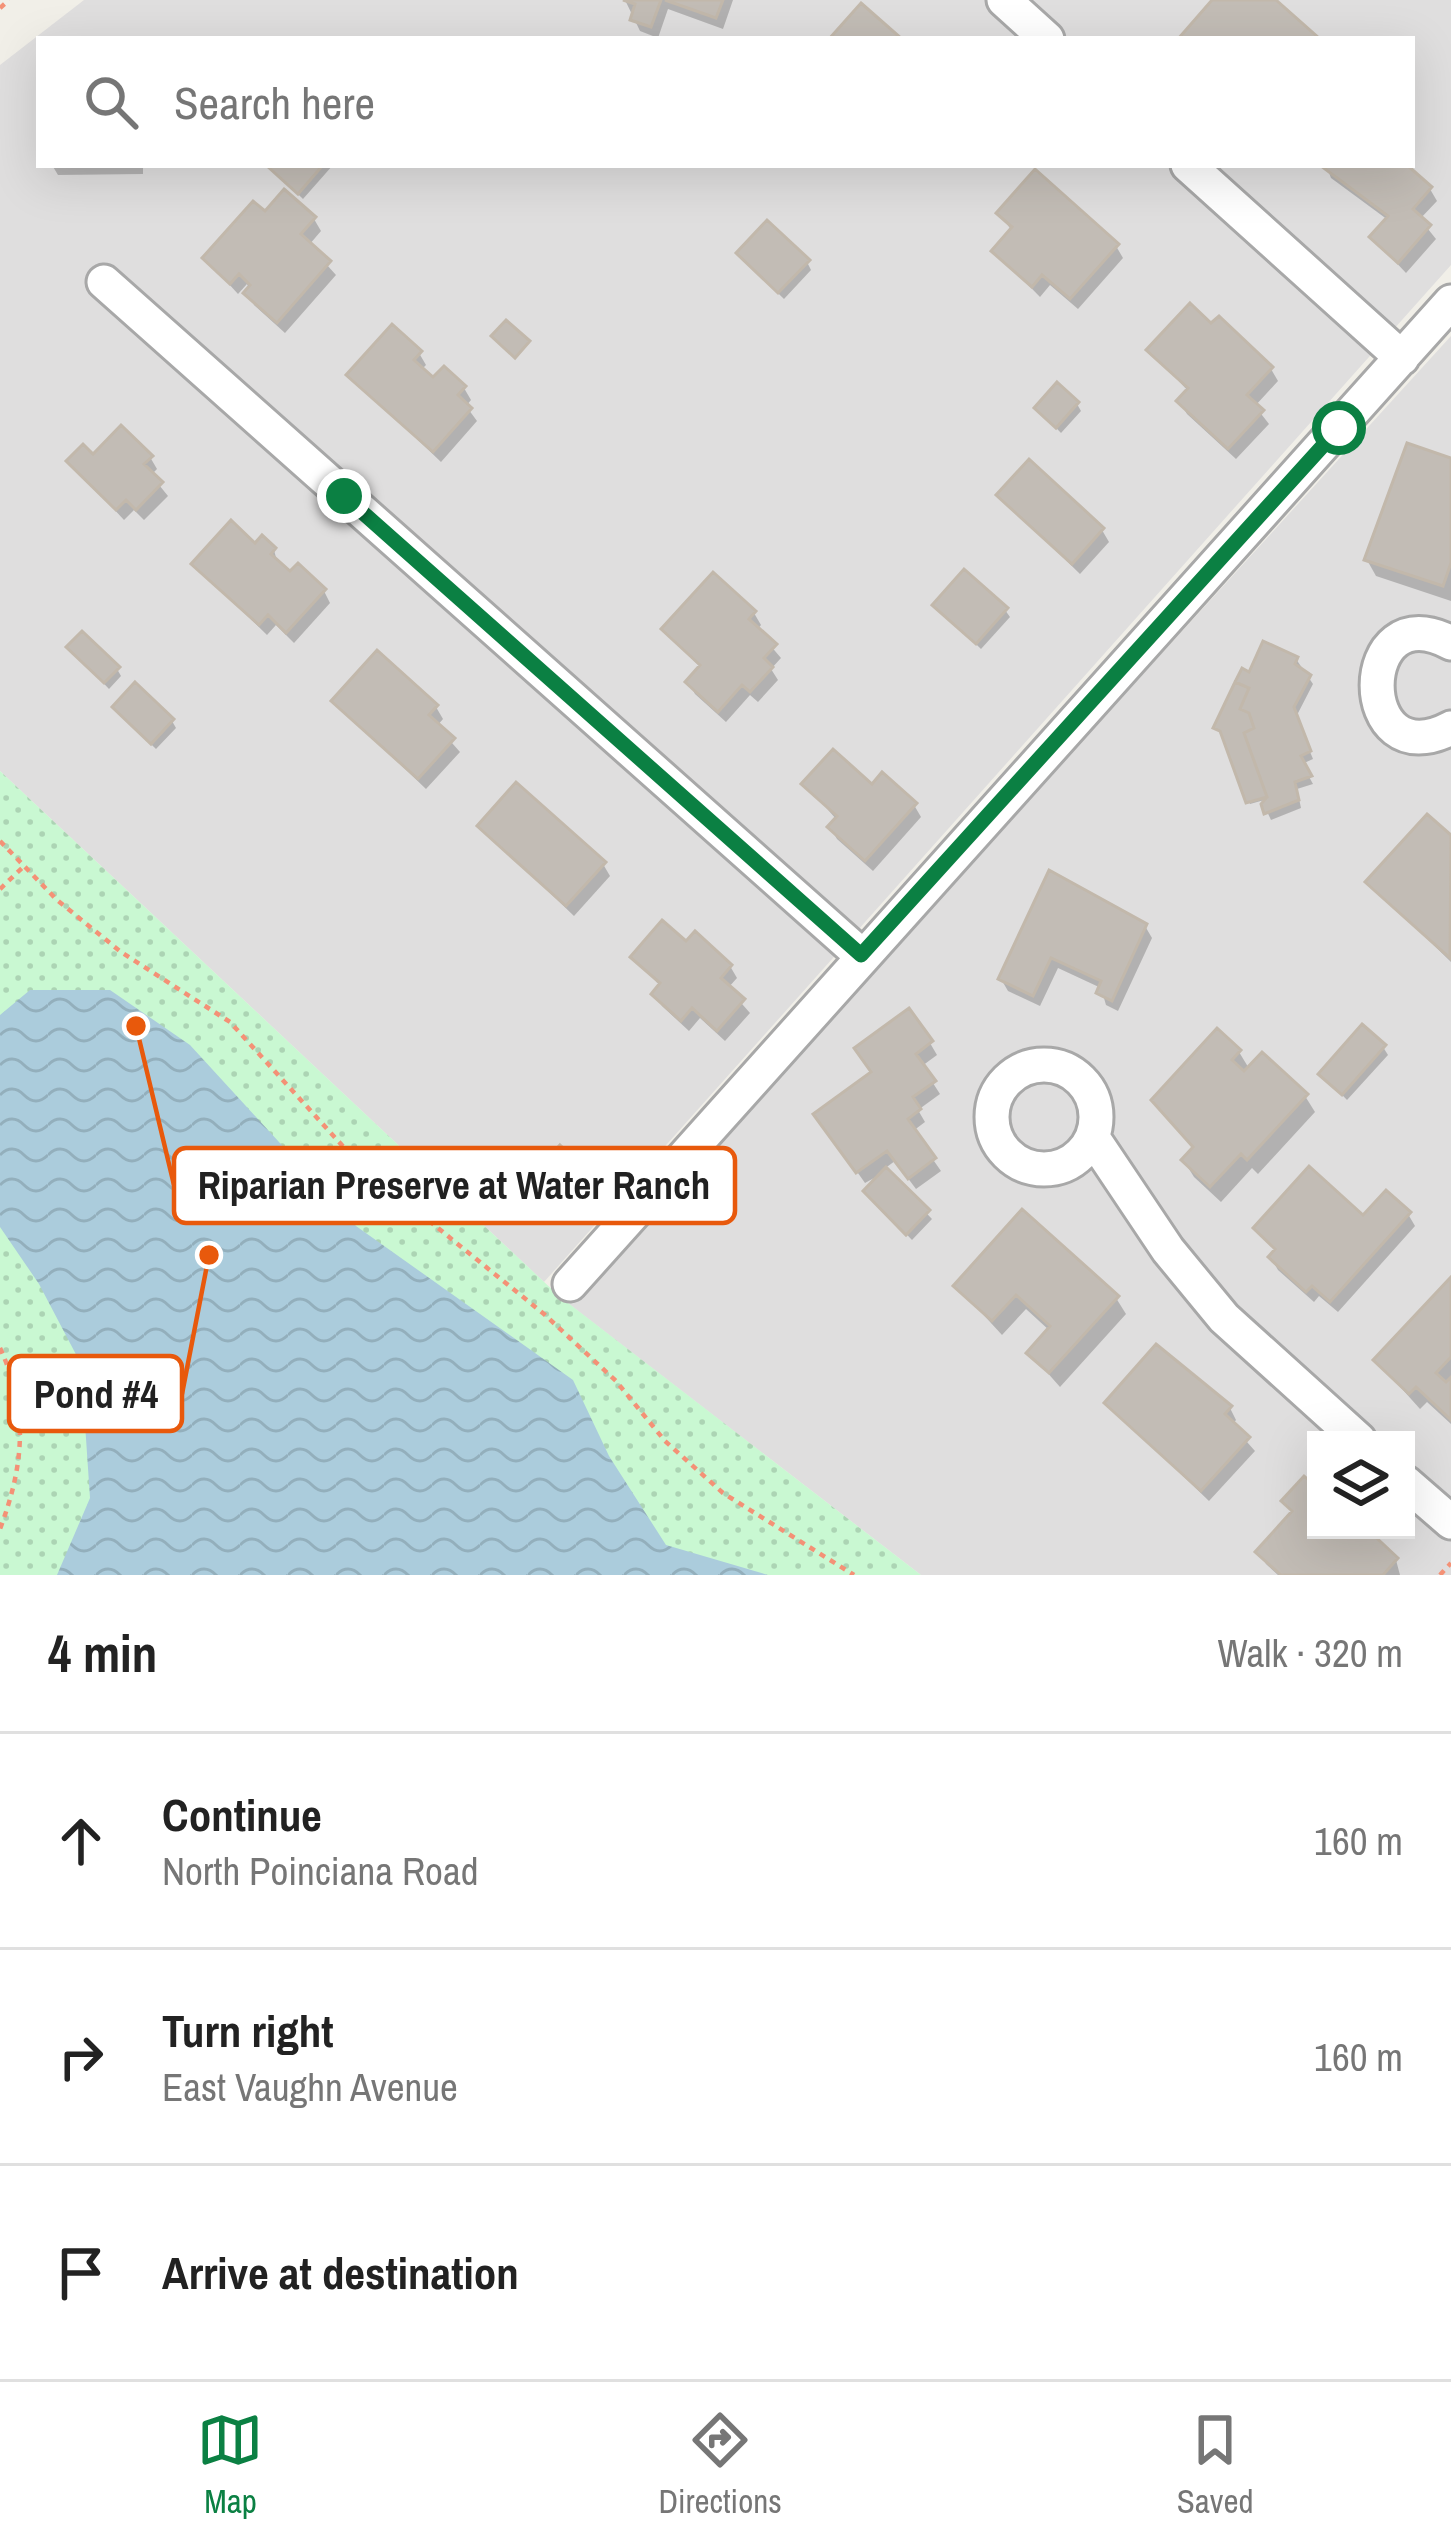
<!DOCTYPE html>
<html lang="en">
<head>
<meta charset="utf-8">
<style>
	body { margin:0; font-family:"Archivo Narrow",sans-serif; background:#f6f6f6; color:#222 }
	.controls { position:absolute; right:36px; bottom:36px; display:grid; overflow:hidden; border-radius:0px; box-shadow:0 12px 48px #0002 }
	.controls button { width:108px; height:108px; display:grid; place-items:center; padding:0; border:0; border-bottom:3px solid #e0e0e0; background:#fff; color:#222; font:60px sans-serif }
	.stop { position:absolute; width:36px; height:36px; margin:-27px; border:9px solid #0b8043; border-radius:50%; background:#fff }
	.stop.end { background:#0b8043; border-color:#fff; box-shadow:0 3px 12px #0008 }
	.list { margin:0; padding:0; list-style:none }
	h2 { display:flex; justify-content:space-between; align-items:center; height:156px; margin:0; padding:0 48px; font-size:51px }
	h2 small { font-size:39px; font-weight:400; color:#767676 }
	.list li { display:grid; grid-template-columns:78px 1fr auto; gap:36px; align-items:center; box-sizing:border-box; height:216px; padding:0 48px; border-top:3px solid #e0e0e0 }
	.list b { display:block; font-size:45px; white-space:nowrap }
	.list p { margin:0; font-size:39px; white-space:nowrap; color:#767676 }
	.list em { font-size:39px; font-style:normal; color:#767676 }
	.icon { flex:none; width:66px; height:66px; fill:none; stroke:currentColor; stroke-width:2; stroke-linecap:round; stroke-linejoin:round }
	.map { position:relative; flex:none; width:1451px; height:1575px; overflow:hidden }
	.search { position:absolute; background:#fff; box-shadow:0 12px 48px #0002; left:36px; right:36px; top:36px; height:132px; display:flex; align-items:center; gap:30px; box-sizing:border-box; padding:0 42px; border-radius:0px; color:#767676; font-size:45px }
	.sheet { height:804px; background:#fff }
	nav { display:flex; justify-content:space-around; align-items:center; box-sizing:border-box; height:168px; border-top:3px solid #e0e0e0; background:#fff; font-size:33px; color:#767676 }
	nav a { display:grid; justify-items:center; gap:6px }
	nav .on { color:#0b8043 }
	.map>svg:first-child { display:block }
	.residential { fill:#dfdede; fill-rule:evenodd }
	.park { fill:url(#park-dots) }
	.water { fill:url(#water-waves) }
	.shadow { fill:#0003 }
	.building { fill:#c2bcb5; stroke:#c2b8ab; stroke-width:3 }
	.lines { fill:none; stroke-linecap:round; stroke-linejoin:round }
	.minor-casing { stroke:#a8a8a8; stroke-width:39 }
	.path { stroke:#f49176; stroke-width:4.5; stroke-dasharray:6 6; stroke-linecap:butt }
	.minor { stroke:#fff; stroke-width:33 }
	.route { stroke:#0b8043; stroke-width:15 }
	.leader { fill:none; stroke:#e8590c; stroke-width:4.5 }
	.callout-dot { fill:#e8590c; stroke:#fff; stroke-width:4.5 }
	.callout { fill:#fff; stroke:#e8590c; stroke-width:4.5 }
	.callout-label { font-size:39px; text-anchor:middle; font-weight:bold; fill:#212121 }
</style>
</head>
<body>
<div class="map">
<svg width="1451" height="1575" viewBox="0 0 1451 1575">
	<defs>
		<pattern id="park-dots" width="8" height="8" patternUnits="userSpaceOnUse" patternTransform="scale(3)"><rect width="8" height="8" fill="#c9f8d2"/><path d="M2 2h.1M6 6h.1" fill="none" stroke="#acd4b4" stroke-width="1.8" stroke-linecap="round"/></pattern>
		<pattern id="water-waves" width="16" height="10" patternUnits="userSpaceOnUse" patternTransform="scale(3)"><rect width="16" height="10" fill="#abccdc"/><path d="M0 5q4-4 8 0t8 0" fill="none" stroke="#93afbc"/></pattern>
	</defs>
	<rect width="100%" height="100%" fill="#f1efe8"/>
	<path class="residential" d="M84,0H1451V265L544,1282L0,771V65ZM39,39H1412V165H39Z
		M1451,336V1575H921L569,1304ZM1316,1440H1406V1530H1316Z"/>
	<path class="park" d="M0,771L559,1296L921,1575H0Z"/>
	<path class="water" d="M30,990H110L190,1045L356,1226L573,1380L609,1456L666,1545L768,1575H57L90,1498L81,1364L39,1284L0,1227V1015Z"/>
	<path class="shadow" d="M625,0H733L723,29L668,9L658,38L640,31Z
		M52,165H143V174L58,175Z
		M268,165H333L303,199Z
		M1326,165H1403L1430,189L1437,201L1420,219L1436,239L1406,273L1372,237L1388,220L1331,178Z
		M999,213L1116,246L1123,258L1078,309L1050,285L1040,297L995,251L1012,231Z
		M265,215L314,219L321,231L309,245L336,275L285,333L254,305L247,284L238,294L206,259Z
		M744,260L807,262L811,270L784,299Z
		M1150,350L1271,369L1278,381L1255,406L1269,424L1236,459L1187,414L1180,402L1189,392Z
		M419,353L426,365L421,370L434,382L464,388L471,400L466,406L477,421L441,462L350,375Z
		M1077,404L1081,411L1061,433L1038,409Z
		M150,457L157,469L151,475L168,496L144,520L134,510L124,520L70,462Z
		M1451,461V601L1376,576L1367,560Z
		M1000,496L1102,530L1109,542L1080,574Z
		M256,547L274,550L278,565L324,591L330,603L294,643L276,625L267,635L195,565Z
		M936,605L1005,610L1010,617L981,649Z
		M754,613L761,625L757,630L781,658L771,669L778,680L758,702L750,695L726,722L695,694L689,683L701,668L664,630Z
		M69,647L117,669L121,676L109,689Z
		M377,654L436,707L443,719L437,726L460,752L426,789L334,701Z
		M1296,659L1313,684L1296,717L1313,759L1302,764L1313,784L1297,789L1301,808L1271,820L1264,805L1268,799L1250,804L1224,733L1216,728L1250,676Z
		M120,714L172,721L176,728L156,749Z
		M805,784L872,788L914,805L921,817L873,871L837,839L830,827L837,820Z
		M1427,818L1451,839V962L1369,882Z
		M480,826L603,864L610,876L574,916Z
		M1050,874L1145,926L1152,938L1118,1011L1106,1005L1101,988L1058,968L1040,1006L1008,991L1001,979Z
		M686,945L730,966L737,978L728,988L750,1013L725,1041L700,1018L689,1031L662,1006L655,994L661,987L634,957Z
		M930,1043L937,1055L922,1066L940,1094L918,1110L925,1122L913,1131L941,1171L916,1189L895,1161L884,1169L932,1219L912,1240L866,1192L885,1172L865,1183L817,1115Z
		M1383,1047L1388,1055L1347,1100L1322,1074Z
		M1239,1052L1250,1070L1305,1096L1315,1112L1258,1174L1252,1168L1221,1202L1194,1177L1184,1161L1194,1150L1155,1100Z
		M1408,1214L1415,1226L1338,1312L1319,1296L1314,1302L1278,1270L1271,1258L1276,1252L1256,1229Z
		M1451,1281V1424L1427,1402L1420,1409L1377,1361Z
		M957,1286L1116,1298L1126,1314L1060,1387L1030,1353L1050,1331L1026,1309L1002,1335Z
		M1107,1403L1230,1408L1236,1420L1232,1425L1255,1451L1209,1501Z
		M1316,1491V1530H1362L1396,1560L1400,1575H1278L1266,1564L1259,1552L1293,1515L1285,1502Z"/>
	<path class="building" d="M623,0H661L651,27L630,20L635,4Z
		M665,0H723L716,18Z
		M1212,0H1276L1320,39H1178Z
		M861,3L902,39H829Z
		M266,165H323L298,194Z
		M1407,165L1432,187L1413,209L1431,225L1398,263L1369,237L1388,216L1321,166Z
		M1035,169L1119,244L1070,299L1042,275L1032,287L991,251L1012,227L996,213Z
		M284,189L316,217L301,234L331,261L277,323L243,293L250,285L239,274L230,284L202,258L253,201L265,211Z
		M767,220L810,260L778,293L736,253Z
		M1190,303L1211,323L1219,316L1273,367L1247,395L1264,410L1228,449L1176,401L1188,388L1146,350Z
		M506,320L530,341L515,358L491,336Z
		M392,324L422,351L414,360L433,377L444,366L466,386L458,395L472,408L433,452L346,375Z
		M1057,382L1079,402L1056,428L1034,408Z
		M121,425L153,456L144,464L163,482L136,510L126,500L116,510L66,461L83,444L93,454Z
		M1407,443L1451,458V563L1443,586L1364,560Z
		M1029,459L1104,528L1072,564L996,495Z
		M231,520L255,543L262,535L276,548L271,554L290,571L298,563L326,589L286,633L268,615L259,625L191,564Z
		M964,569L1008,608L976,644L932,605Z
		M713,572L756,611L749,619L777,644L764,658L773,667L750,692L742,685L718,712L685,682L700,665L661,629Z
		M82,631L120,667L104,683L66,647Z
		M1263,641L1298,657L1295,664L1311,675L1294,707L1311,751L1301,756L1312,776L1295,782L1299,800L1264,814L1261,804L1267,797L1244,733L1254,728L1249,713L1240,709L1249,688L1235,682L1242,668L1249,672Z
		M377,650L438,705L429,715L455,738L418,779L331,701Z
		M135,682L174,719L151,744L112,707Z
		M1235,682L1249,688L1240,709L1249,713L1254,728L1244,733L1267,797L1246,803L1220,731L1213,728Z
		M833,749L872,784L882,772L917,803L865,861L827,827L837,816L801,784Z
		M516,782L606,862L566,906L477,826Z
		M1427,814L1451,835L1450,958L1365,882Z
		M1049,870L1147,924L1112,1001L1096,993L1101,981L1051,958L1033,996L998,979Z
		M662,920L686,941L695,931L732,965L721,978L745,999L717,1031L692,1008L681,1021L651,994L660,983L630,957Z
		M909,1008L933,1041L916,1054L936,1081L913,1097L921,1109L908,1119L936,1158L908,1179L887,1151L856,1173L813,1114L871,1072L854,1048Z
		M1362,1024L1386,1045L1342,1095L1318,1074Z
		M1217,1028L1241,1050L1232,1060L1244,1071L1262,1052L1308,1094L1247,1160L1241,1154L1210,1187L1181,1160L1193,1147L1151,1100Z
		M560,1145L594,1176L568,1206L533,1175Z
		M1309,1166L1363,1215L1386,1190L1411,1212L1330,1302L1312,1286L1306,1292L1268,1257L1275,1249L1253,1228Z
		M886,1167L930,1210L906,1235L863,1191Z
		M1022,1209L1119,1296L1049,1373L1026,1353L1050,1326L1016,1295L992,1321L953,1286Z
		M1451,1277V1357L1436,1373L1446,1382L1451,1377V1420L1416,1387L1409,1394L1373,1360Z
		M1156,1344L1232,1406L1225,1414L1250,1437L1201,1491L1104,1403Z
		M1304,1476L1316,1487V1530H1368L1398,1558L1383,1575H1281L1255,1552L1292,1511L1281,1501Z"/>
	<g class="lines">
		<g class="minor-casing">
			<path id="minor" d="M1004,0L1047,39
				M1188,165L1402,358
				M104,282L861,955
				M1451,643C1353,590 1352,780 1451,728
				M992 1117a52 52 0 1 1 104 0a52 52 0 1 1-104 0Z
				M1093,1138L1168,1250L1224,1318L1359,1440
				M570,1284L1451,302
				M1406,1483L1451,1522"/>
		</g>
		<path class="path" d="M0,8L9,0
			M0,841L57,900L121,952L230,1022L359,1164L544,1314L616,1381L665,1441L723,1493L854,1575
			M0,889L23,867
			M0,1348C29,1411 24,1465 0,1529
			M1440,1575L1451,1563"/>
		<use href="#minor" class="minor"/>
	</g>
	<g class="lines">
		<path class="route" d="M344,496L861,955L1339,428"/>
	</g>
	<path class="leader" d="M136 1026L174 1185M209 1255L182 1394"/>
	<g class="callout-dot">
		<circle cx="136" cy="1026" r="12"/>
		<circle cx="209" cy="1255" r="12"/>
	</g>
	<g class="callout">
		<rect x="174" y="1148" width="561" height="75" rx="12"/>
		<rect x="9" y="1356" width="173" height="75" rx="12"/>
	</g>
	<g class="callout-label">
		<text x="454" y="1199">Riparian Preserve at Water Ranch</text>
		<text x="96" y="1408">Pond #4</text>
	</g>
</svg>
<div class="controls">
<button><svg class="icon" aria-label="layers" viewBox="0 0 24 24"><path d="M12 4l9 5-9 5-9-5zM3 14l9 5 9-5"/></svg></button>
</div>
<div class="stop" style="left:1339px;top:428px"></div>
<div class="stop end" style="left:344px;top:496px"></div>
<div class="search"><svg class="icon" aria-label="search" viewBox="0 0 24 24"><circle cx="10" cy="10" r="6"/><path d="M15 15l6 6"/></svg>Search here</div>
</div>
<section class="sheet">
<h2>4 min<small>Walk · 320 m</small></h2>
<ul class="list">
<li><svg class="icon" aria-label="ahead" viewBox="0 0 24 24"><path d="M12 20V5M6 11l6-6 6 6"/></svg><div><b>Continue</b><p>North Poinciana Road</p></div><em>160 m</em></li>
<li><svg class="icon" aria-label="right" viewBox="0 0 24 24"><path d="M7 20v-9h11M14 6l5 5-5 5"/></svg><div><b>Turn right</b><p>East Vaughn Avenue</p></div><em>160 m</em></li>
<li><svg class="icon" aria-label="arrive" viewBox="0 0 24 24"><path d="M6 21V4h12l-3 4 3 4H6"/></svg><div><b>Arrive at destination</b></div></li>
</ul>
</section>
<nav>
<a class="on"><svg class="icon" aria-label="map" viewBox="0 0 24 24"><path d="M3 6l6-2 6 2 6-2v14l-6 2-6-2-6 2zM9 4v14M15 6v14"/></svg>Map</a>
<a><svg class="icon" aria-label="directions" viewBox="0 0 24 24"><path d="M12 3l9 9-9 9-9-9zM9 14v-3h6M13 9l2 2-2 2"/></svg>Directions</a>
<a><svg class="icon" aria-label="saved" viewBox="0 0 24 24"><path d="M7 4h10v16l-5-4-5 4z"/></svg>Saved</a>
</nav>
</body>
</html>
